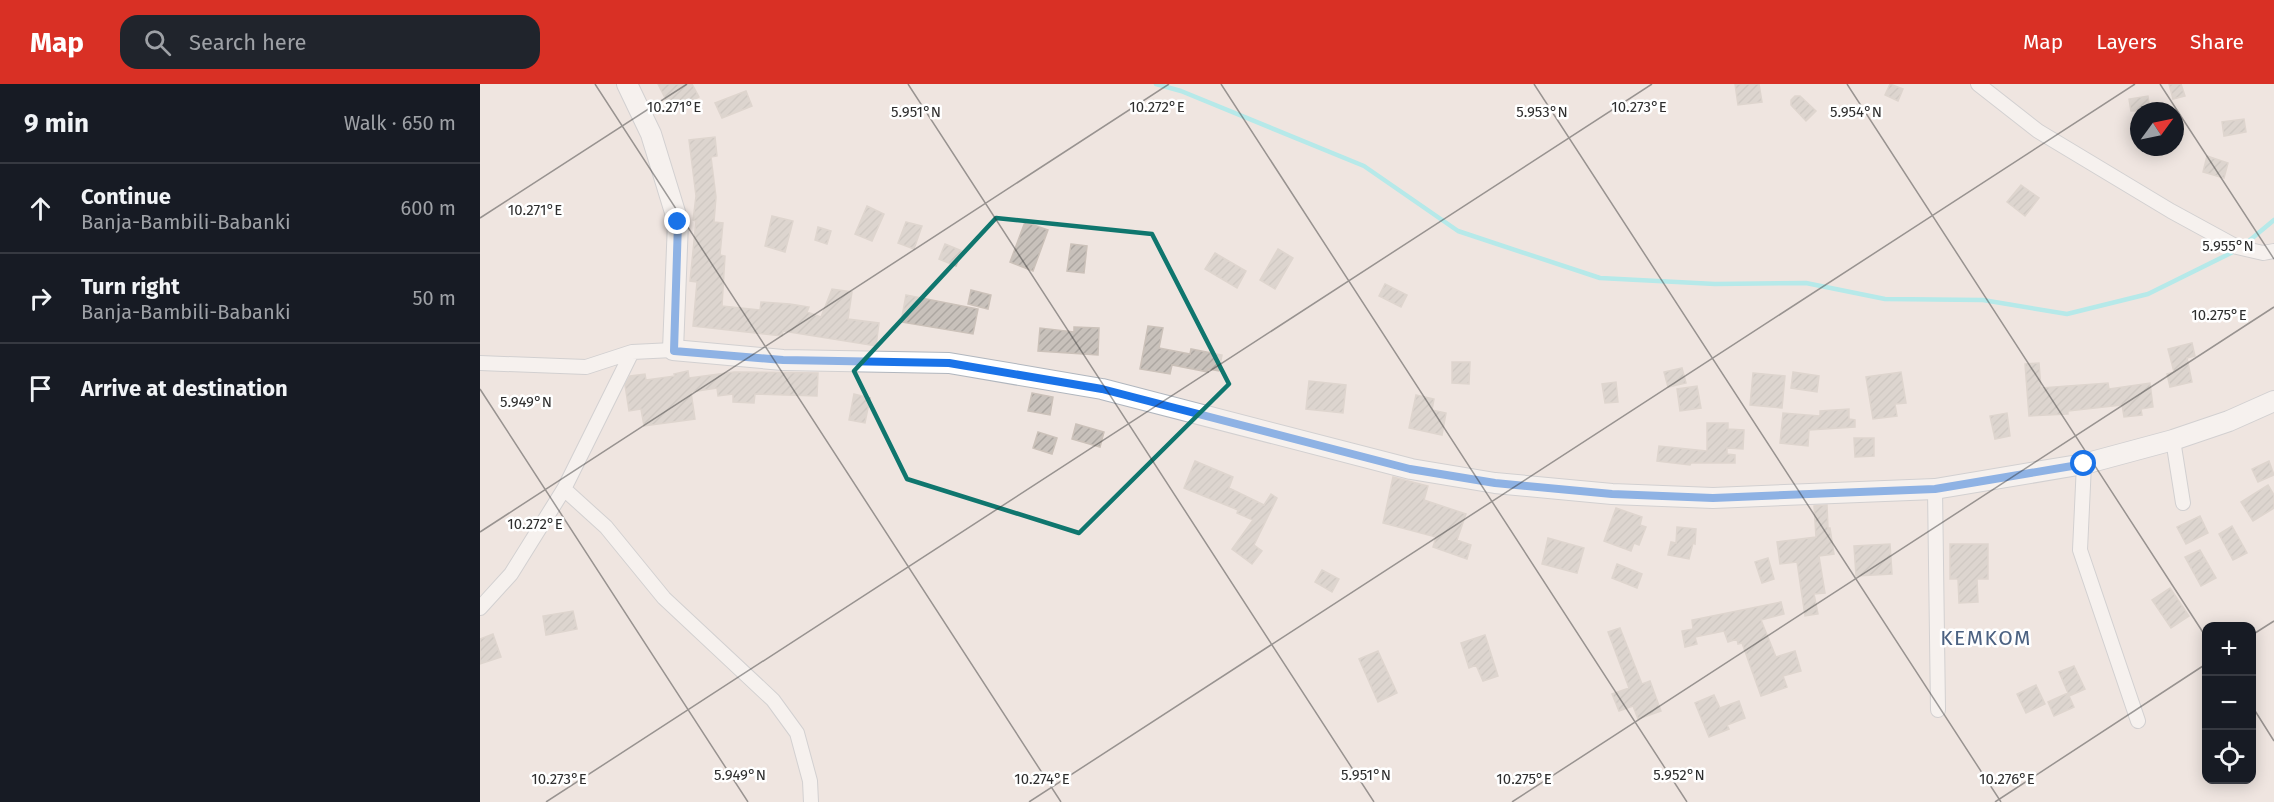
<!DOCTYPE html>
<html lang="en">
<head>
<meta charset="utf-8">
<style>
	body { margin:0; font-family:"Fira Sans",sans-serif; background:#20242c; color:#f1f3f6 }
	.controls { position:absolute; right:18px; bottom:18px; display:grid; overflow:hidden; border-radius:12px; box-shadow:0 3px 15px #0003 }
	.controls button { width:54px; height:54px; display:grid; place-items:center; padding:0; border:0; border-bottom:2px solid #363941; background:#171b24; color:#f1f3f6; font:30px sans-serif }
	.compass { position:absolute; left:1650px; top:18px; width:54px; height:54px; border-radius:50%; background:#171b24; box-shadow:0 3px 15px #0003; rotate:57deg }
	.stop { position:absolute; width:18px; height:18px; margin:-14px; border:4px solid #1a73e8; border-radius:50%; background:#fff }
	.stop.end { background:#1a73e8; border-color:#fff; box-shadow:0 2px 6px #0008 }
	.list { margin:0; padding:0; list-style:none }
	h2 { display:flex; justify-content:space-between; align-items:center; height:78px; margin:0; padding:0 24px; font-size:26px }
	h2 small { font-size:20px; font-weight:400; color:#9ea1a6 }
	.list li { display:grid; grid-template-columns:39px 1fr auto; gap:18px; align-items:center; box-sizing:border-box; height:90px; padding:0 24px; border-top:2px solid #363941 }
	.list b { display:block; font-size:22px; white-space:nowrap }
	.list p { margin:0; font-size:20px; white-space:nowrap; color:#9ea1a6 }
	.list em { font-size:20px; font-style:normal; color:#9ea1a6 }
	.icon { flex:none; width:33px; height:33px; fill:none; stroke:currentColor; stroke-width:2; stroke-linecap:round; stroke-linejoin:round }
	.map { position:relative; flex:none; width:1794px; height:718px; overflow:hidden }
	header { display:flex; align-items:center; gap:36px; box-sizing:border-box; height:84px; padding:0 30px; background:#d93025; color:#fff }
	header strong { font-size:28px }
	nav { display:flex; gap:33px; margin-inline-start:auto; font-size:21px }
	.search { width:420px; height:54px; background:#20242c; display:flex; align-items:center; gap:15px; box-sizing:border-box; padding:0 21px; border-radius:18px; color:#9ea1a6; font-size:22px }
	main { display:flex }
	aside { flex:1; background:#171b24 }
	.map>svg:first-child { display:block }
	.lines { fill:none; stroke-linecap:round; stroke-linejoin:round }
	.stream { stroke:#71edf3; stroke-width:4.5 }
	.building { fill:url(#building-hatch); stroke:#cbc1b9; stroke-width:1.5 }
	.street-casing { stroke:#b0b6be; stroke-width:16 }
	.secondary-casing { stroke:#b0b6be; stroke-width:22 }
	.street { stroke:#fff; stroke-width:14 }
	.secondary { stroke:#fff; stroke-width:20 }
	.route { stroke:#1a73e8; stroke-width:8 }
	.marked { fill:none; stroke:#0f766e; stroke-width:4.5; stroke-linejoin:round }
	.ticks { fill:none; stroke:#2e2e2e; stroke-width:1.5; stroke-opacity:0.45 }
	.labels { text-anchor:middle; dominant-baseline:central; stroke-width:5; stroke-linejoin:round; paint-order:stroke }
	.quarter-label { font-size:21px; letter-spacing:1.5px; fill:#4b6181; stroke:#fff }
	.ticks-label { font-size:15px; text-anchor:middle; fill:#2e2e2e; stroke:#fff; stroke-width:5; stroke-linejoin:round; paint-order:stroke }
</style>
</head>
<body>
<header>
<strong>Map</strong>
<div class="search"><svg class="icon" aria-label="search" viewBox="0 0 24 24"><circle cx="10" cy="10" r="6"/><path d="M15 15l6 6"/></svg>Search here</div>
<nav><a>Map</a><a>Layers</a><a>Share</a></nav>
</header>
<main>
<aside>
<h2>9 min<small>Walk · 650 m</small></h2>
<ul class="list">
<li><svg class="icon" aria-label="ahead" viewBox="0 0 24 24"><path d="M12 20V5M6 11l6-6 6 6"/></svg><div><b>Continue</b><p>Banja-Bambili-Babanki</p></div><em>600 m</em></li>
<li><svg class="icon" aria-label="right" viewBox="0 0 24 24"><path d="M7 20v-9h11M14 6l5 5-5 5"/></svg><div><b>Turn right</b><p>Banja-Bambili-Babanki</p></div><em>50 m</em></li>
<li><svg class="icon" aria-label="arrive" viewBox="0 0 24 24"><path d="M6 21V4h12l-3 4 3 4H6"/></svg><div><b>Arrive at destination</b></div></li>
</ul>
</aside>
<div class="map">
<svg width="1794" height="718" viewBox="0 0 1794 718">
	<defs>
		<pattern id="building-hatch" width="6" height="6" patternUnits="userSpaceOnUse" patternTransform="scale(1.5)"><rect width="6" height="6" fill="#c8c1bb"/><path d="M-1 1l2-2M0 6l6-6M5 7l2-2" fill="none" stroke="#aca6a1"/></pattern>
	</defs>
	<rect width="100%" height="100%" fill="#efe5e0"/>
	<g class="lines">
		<path class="stream" d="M676,0L701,7L884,82L978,147L1120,194L1235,200L1326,199L1405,215L1503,216L1587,230L1668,210L1757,166
			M1764,161L1794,136"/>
	</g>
	<path class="building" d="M178,0H212L219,13L192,28Z
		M1255,0H1279L1282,18L1258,21Z
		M1410,0L1423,5L1418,17L1405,11Z
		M1689,0H1701L1705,12L1693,15Z
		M266,7L272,22L242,34L235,19Z
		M1315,12H1320L1336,27L1326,37L1311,21V16Z
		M1668,12L1670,27H1651L1649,15Z
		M1764,35L1766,48L1744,52L1742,38Z
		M235,53L237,72L231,73L236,113L234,138L243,139L240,171L245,172L242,222L280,226L281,218L310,220L329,223L327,228L341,233L352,205L372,208L368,235L399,239L396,262L303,247L302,252L213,242L217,198L210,197L216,137L213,136L216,112L209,56Z
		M1727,72L1748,79L1744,94L1723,88Z
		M1541,101L1559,114L1545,132L1527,118Z
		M387,122L404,130L392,157L375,150Z
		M292,132L313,137L305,168L285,162Z
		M426,138L442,142L434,165L418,159Z
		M545,138L568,146L553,187L530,178Z
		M338,143L351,147L347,160L335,156Z
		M465,160L482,167L476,182L459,175Z
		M591,160L607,162L604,189L587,187Z
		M798,165L813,174L795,205L780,196Z
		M735,169L766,187L757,204L725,185Z
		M905,200L927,211L921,223L899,212Z
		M491,206L511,211L508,225L488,220Z
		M426,211L498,225L493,250L421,238Z
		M668,242L683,244L679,264L710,270L711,265L742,271L739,287L728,285V288L692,281L690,290L660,285Z
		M594,243L619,244L618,271L558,267L560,244L594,248Z
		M1712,259L1715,272L1707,274L1712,298L1690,303L1687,290L1694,288L1688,265Z
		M972,278H990L989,300L972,299Z
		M1559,279L1561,304L1628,299L1629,305L1670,299L1673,323L1661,325L1662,331L1644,333L1642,321L1588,327V330L1549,332L1545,280Z
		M1202,284L1206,299L1188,303L1184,288Z
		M208,287L209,294L254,288L338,289L337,312L275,310L274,319L253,318V310L238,312L237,304L211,308L215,335L164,342L161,325L149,327L145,301L150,292L165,290L166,296L195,292L194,290Z
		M1313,288L1339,292L1337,308L1311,304Z
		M1421,288L1426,319L1415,320L1417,332L1393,335L1386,293Z
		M1273,289L1305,292L1302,324L1270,321Z
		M829,297L866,301L863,329L826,325Z
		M1136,298L1138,318L1125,319L1122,300Z
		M1217,302L1221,324L1200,327L1197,305Z
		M552,309L573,313L570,331L548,327Z
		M374,310L390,314L385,339L369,336Z
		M936,311L954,315L952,326L966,329L962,351L929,344Z
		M1369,325V335L1375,336V343L1329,346L1328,362L1300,359L1303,329L1340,332V327Z
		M1527,329L1530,352L1515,355L1510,332Z
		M1227,339H1248V345L1264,346L1263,365L1247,364V370L1255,371V379H1211L1210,381L1177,377L1179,362L1227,367Z
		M596,340L624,348L620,363L592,355Z
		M558,348L577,354L572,370L553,364Z
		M1374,354H1394V372L1375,373Z
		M715,377L753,393L749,404L784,421L791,410L797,414L774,461L782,467L772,480L752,465L773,436L757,429L758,426L704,404Z
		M1789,377L1794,391L1778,398L1772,385Z
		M913,393L948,402L944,416L986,430L977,456L991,461L987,475L953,463L956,453L903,439Z
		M1788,401L1794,411V424L1773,437L1761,418Z
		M1347,421L1348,444H1350L1354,470L1339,472L1345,509L1334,510L1338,530L1325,532L1317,478L1300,480L1297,458L1336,453L1334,422Z
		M1136,424L1162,433L1160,441L1166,443L1159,461L1154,459L1151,467L1124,457Z
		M1720,432L1728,449L1706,460L1697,443Z
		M1752,442L1767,469L1753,476L1739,450Z
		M1197,443L1216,445L1215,460L1213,459L1209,475L1188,471L1191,458L1196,459Z
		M1068,454L1104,464L1097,489L1062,480Z
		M1410,460L1412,490L1376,492L1374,462Z
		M1470,460H1508V495H1497L1498,518L1479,519L1478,495H1470Z
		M1720,466L1736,494L1721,502L1705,473Z
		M1288,474L1294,495L1282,499L1275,478Z
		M1137,480L1162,490L1157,504L1132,494Z
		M842,486L859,495L852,508L835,498Z
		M1690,504L1709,532L1691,544L1672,516Z
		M1301,518L1304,530L1281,536L1296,573L1315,567L1321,587L1303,592L1307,603L1281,612L1262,559L1258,560L1257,555L1248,558L1244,547L1215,553L1217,560L1205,563L1202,547L1213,545L1212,536Z
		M93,527L97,545L66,551L63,532Z
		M1140,544L1162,600L1170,597L1181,627L1158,635L1153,622L1139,627L1132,610L1149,604L1128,548Z
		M13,550L21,573L0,580V555Z
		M1005,551L1018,592L1003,597L996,581L989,584L981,559Z
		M898,567L917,609L898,618L879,575Z
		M1594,582L1605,605L1589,612L1594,623L1574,632L1568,618L1588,609L1579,588Z
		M1556,601L1565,620L1546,629L1537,610Z
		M1234,611L1240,624L1259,617L1265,634L1247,641L1249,645L1229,653L1215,619Z"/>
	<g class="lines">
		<g class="street-casing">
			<path id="street" d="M1498,0L1558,47L1691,127L1757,163L1783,169L1794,167
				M0,279L106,283L152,268L193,266
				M1693,356L1703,419
				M1604,380L1600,466L1658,637
				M84,405L126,443L184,514L293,616L317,649L330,697L331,718
				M1455,405L1458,626
				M0,524L31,490L84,405L152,268"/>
		</g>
		<g class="secondary-casing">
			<path id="secondary" d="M147,0L171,50L198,138L193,266L303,276L469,279L622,305L931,385L1015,399L1132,410L1233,414L1455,405L1604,380L1693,356L1749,337L1794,317"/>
		</g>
		<use href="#street" class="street"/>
		<use href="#secondary" class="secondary"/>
	</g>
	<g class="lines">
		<path class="route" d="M198,138L194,267L303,276L469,279L622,305L930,385L1015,399L1132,410L1233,414L1455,405L1604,380"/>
	</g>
	<path d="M0 0H1794V718H0ZM516,134L672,150L749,300L599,449L427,395L374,287Z" fill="#efe5e0" fill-opacity=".55" fill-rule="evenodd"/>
	<path class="marked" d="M516,134L672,150L749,300L599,449L427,395L374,287Z"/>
	<path class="ticks" d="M115,0L581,718M428,0L894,718M741,0L1207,718M1054,0L1521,718M1367,0L1726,553M1680,0L1794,175M0,134L207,0M0,305L268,718M0,448L689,0M1772,551L1794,537M1772,622L1794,657M66,718L1172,0M549,718L1655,0M1032,718L1794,223M1515,718L1726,580"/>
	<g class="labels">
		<g class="quarter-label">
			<text x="1506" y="554">KEMKOM</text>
		</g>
	</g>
	<g class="ticks-label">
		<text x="194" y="28">10.271°E</text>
		<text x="677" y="28">10.272°E</text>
		<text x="1159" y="28">10.273°E</text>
		<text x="1062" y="33">5.953°N</text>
		<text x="436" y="33">5.951°N</text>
		<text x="1376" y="33">5.954°N</text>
		<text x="55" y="131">10.271°E</text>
		<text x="1748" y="167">5.955°N</text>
		<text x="1739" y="236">10.275°E</text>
		<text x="46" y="323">5.949°N</text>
		<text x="55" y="445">10.272°E</text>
		<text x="260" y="696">5.949°N</text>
		<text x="886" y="696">5.951°N</text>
		<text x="1199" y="696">5.952°N</text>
		<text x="79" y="700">10.273°E</text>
		<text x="562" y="700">10.274°E</text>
		<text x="1044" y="700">10.275°E</text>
		<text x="1527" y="700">10.276°E</text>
	</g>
</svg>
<div class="controls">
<button>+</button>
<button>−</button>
<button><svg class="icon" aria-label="locate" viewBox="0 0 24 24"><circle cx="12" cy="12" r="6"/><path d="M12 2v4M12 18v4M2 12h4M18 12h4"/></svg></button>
</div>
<svg class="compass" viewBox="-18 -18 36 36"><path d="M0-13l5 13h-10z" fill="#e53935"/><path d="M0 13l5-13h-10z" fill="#9ea1a6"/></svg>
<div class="stop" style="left:1604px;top:380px"></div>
<div class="stop end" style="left:198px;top:138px"></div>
</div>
</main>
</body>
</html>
